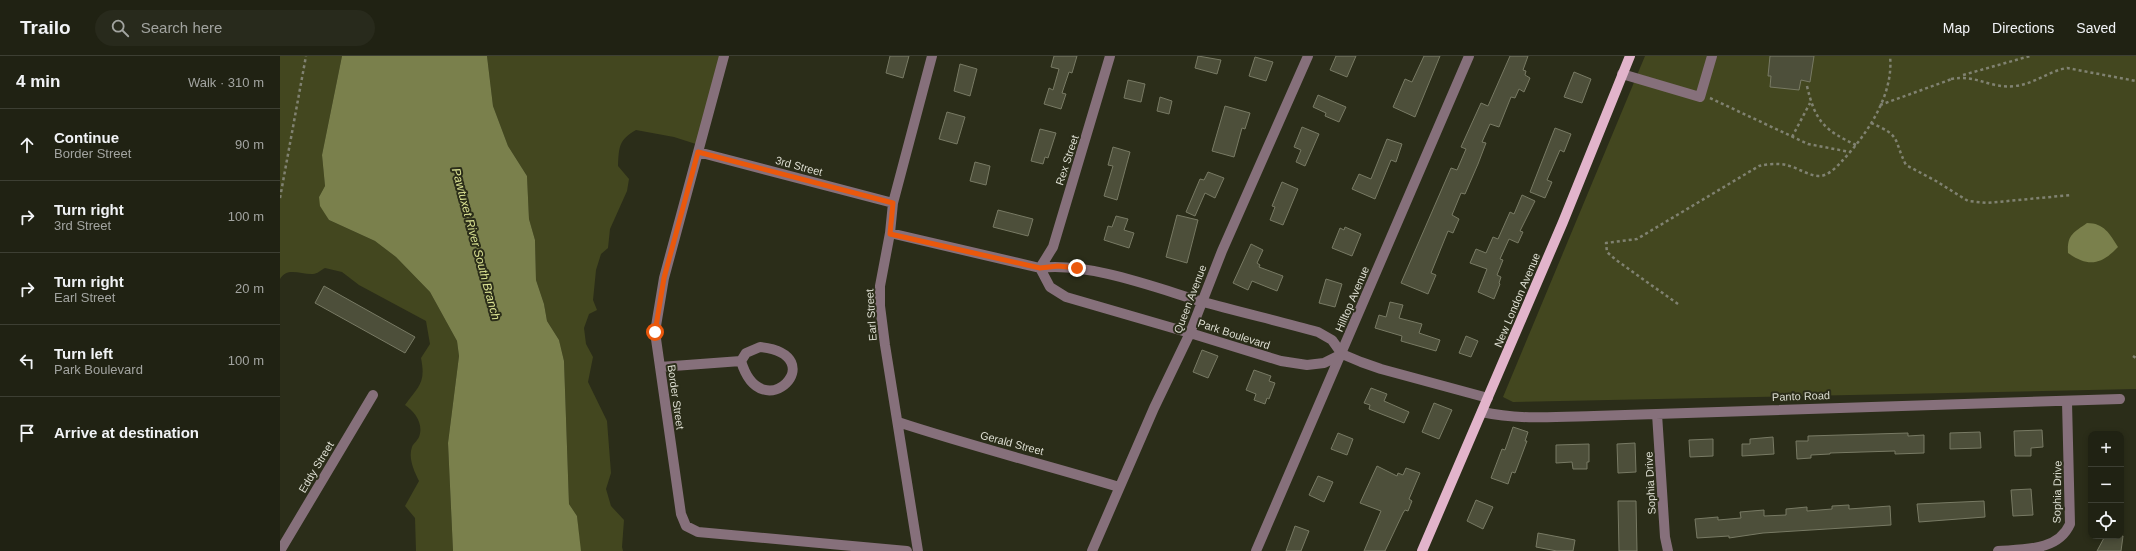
<!DOCTYPE html>
<html lang="en">
<head>
<meta charset="utf-8">
<style>
	body { margin:0; font-family:Arial,sans-serif; background:#282a1c; color:#f1f3f6 }
	.controls { position:absolute; right:12px; bottom:12px; display:grid; overflow:hidden; border-radius:8px; box-shadow:0 2px 6px #0003 }
	.controls button { width:36px; height:36px; display:grid; place-items:center; padding:0; border:0; border-bottom:1px solid #3d3f33; background:#202213; color:#f1f3f6; font:20px sans-serif }
	.stop { position:absolute; width:12px; height:12px; margin:-9px; border:3px solid #ea580c; border-radius:50%; background:#fff }
	.stop.end { background:#ea580c; border-color:#fff; box-shadow:0 1px 4px #0008 }
	.list { margin:0; padding:0; list-style:none }
	h2 { display:flex; justify-content:space-between; align-items:center; height:52px; margin:0; padding:0 16px; font-size:17px }
	h2 small { font-size:13px; font-weight:400; color:#a2a4a0 }
	.list li { display:grid; grid-template-columns:26px 1fr auto; gap:12px; align-items:center; box-sizing:border-box; height:72px; padding:0 16px; border-top:1px solid #3d3f33 }
	.list b { display:block; font-size:15px; white-space:nowrap }
	.list p { margin:0; font-size:13px; white-space:nowrap; color:#a2a4a0 }
	.list em { font-size:13px; font-style:normal; color:#a2a4a0 }
	.icon { flex:none; width:22px; height:22px; fill:none; stroke:currentColor; stroke-width:2; stroke-linecap:round; stroke-linejoin:round }
	.map { position:relative; flex:none; width:1856px; height:495px; overflow:hidden }
	header { display:flex; align-items:center; gap:24px; box-sizing:border-box; height:56px; padding:0 20px; background:#202213; border-bottom:1px solid #3d3f33 }
	header strong { font-size:19px }
	nav { display:flex; gap:22px; margin-inline-start:auto; font-size:14px }
	.search { width:280px; height:36px; background:#282a1c; display:flex; align-items:center; gap:10px; box-sizing:border-box; padding:0 14px; border-radius:22px; color:#a2a4a0; font-size:15px }
	main { display:flex }
	aside { flex:1; background:#202213 }
	.map>svg:first-child { display:block }
	.green { fill:#43471f }
	.water { fill:#7a804c }
	.building { fill:#4d4f3a; stroke:#787a64 }
	.lines { fill:none; stroke-linecap:round; stroke-linejoin:round }
	.path { stroke:#808271; stroke-width:2.5; stroke-dasharray:3 3; stroke-linecap:butt }
	.minor { stroke:#86707b; stroke-width:10 }
	.major { stroke:#e2b4cb; stroke-width:10 }
	.route { stroke:#ea580c; stroke-width:5 }
	.labels { text-anchor:middle; dominant-baseline:central; stroke-width:4; stroke-linejoin:round; paint-order:stroke }
	.street-label { font-size:11px; fill:#ddded2; stroke:#2b2d19 }
	.water-label { font-size:12px; font-style:italic; fill:#d9e191; stroke:#2b2d19 }
</style>
</head>
<body>
<header>
<strong>Trailo</strong>
<div class="search"><svg class="icon" aria-label="search" viewBox="0 0 24 24"><circle cx="10" cy="10" r="6"/><path d="M15 15l6 6"/></svg>Search here</div>
<nav><a>Map</a><a>Directions</a><a>Saved</a></nav>
</header>
<main>
<aside>
<h2>4 min<small>Walk · 310 m</small></h2>
<ul class="list">
<li><svg class="icon" aria-label="ahead" viewBox="0 0 24 24"><path d="M12 20V5M6 11l6-6 6 6"/></svg><div><b>Continue</b><p>Border Street</p></div><em>90 m</em></li>
<li><svg class="icon" aria-label="right" viewBox="0 0 24 24"><path d="M7 20v-9h11M14 6l5 5-5 5"/></svg><div><b>Turn right</b><p>3rd Street</p></div><em>100 m</em></li>
<li><svg class="icon" aria-label="right" viewBox="0 0 24 24"><path d="M7 20v-9h11M14 6l5 5-5 5"/></svg><div><b>Turn right</b><p>Earl Street</p></div><em>20 m</em></li>
<li><svg class="icon" aria-label="left" viewBox="0 0 24 24"><path d="M17 20v-9H6M10 6l-5 5 5 5"/></svg><div><b>Turn left</b><p>Park Boulevard</p></div><em>100 m</em></li>
<li><svg class="icon" aria-label="arrive" viewBox="0 0 24 24"><path d="M6 21V4h12l-3 4 3 4H6"/></svg><div><b>Arrive at destination</b></div></li>
</ul>
</aside>
<div class="map">
<svg width="1856" height="495" viewBox="0 0 1856 495">
	<rect width="100%" height="100%" fill="#2b2d19"/>
	<path class="green" d="M0,0H62L42,99L45,130L39,141L49,164L95,185L116,201L150,236L177,285L179,300L168,387L173,495H136L135,462L125,450L139,425C134,415 128,402 132,391C133,388 137,385 139,381C144,368 135,356 125,349C139,330 146,327 141,302L150,288L146,265L79,229L62,216L45,212C41,214 37,218 33,218C22,219 7,210 0,223Z
		M207,0H443L419,89L394,81L356,74C339,84 339,90 338,110L349,123L347,135L330,173L328,192L321,198L316,214L313,244L317,254L309,258L304,272L306,288L313,301L308,326L327,365L331,417L326,433L331,450L344,464L342,491L343,495H301L300,492L297,460L289,448L284,305L279,284L267,265L264,248L256,224L255,184L249,163L247,120L228,90L213,50Z
		M1365,0H1856V333L1233,346L1223,341Z"/>
	<path class="water" d="M62,0H207L213,50L228,90L247,120L249,163L255,184L256,224L264,248L267,265L279,284L284,305L289,448L297,460L301,495H173L168,387L179,300L177,285L150,236L116,201L95,185L49,164L40,150L39,141L45,130L42,99Z
		M1807,167C1824,167 1830,178 1838,191C1822,208 1809,212 1788,197C1787,179 1793,177 1807,167Z"/>
	<path class="building" d="M610,0H629L623,22L606,17Z
		M774,0H797L792,17L789,16L782,37L786,38L781,53L764,48L769,32L773,34L779,13L771,11Z
		M918,0L941,4L937,18L915,12Z
		M1056,0H1076L1067,21L1050,14Z
		M1144,0H1160L1135,61L1113,51L1125,23L1132,26Z
		M1230,0H1248L1243,14L1246,15L1245,19L1250,22L1244,36L1239,33L1235,42L1231,41L1219,71L1210,68L1202,86L1206,87L1198,108L1185,138L1181,137L1172,159L1179,163L1173,177L1168,175L1151,217L1156,219L1148,238L1121,227L1171,112L1177,114L1186,93L1181,91L1201,47L1208,50Z
		M1490,0H1534L1530,26L1521,24L1519,34L1490,31L1491,20H1488Z
		M975,1L993,6L986,25L969,20Z
		M680,8L697,13L690,40L674,35Z
		M1294,16L1311,23L1302,47L1284,41Z
		M848,24L865,28L861,46L844,42Z
		M1038,39L1066,51L1059,66L1045,60L1046,57L1033,51Z
		M880,41L892,45L889,58L877,55Z
		M945,50L970,57L965,73L962,72L954,101L932,95Z
		M667,56L685,61L677,88L659,83Z
		M1022,71L1039,78L1025,110L1016,106L1021,94L1014,91Z
		M1275,72L1291,78L1284,96L1280,94L1267,124L1272,126L1265,142L1250,136Z
		M760,73L776,77L768,102L765,101L763,108L751,105Z
		M1107,83L1122,88L1116,106L1111,104L1095,143L1072,133L1079,118L1091,123Z
		M833,91L850,96L837,144L824,140L833,110L828,109Z
		M695,106L710,110L706,129L690,125Z
		M928,116L944,122L935,142L925,137L915,160L906,156L920,123L924,124Z
		M1002,126L1018,133L1003,169L990,164L995,151L992,150Z
		M1242,139L1255,145L1240,175L1243,176L1238,187L1229,183L1220,203L1223,204L1217,219L1221,221L1219,227L1220,228L1214,243L1198,236L1207,213L1190,207L1196,193L1206,197L1213,181L1218,183L1230,156L1234,158Z
		M718,154L753,163L748,180L713,171Z
		M897,159L918,164L907,207L886,201Z
		M836,160L848,163L844,174L854,177L849,192L824,184L828,170L832,171Z
		M1065,171L1081,178L1072,200L1052,192L1060,172L1064,174Z
		M971,188L983,194L977,207L980,209L979,211L1003,220L997,235L972,225L968,234L953,227Z
		M1046,223L1062,228L1055,251L1039,247Z
		M44,230L135,281L125,297L35,247Z
		M1110,246L1123,249L1119,262L1142,268L1139,277L1160,284L1156,295L1121,285L1122,280L1095,272L1099,259L1106,261Z
		M1186,280L1198,285L1191,301L1179,297Z
		M922,294L938,300L928,322L913,316Z
		M974,314L991,320L989,325L995,327L989,343L987,342L985,348L974,344L976,338L966,334Z
		M1091,332L1107,338L1104,345L1129,356L1124,367L1089,353L1090,349L1084,347Z
		M1154,347L1172,354L1159,383L1142,376Z
		M1233,371L1248,376L1245,385H1247L1235,417L1232,416L1228,428L1211,422L1222,393L1225,394Z
		M1762,374L1763,391L1751,392V400H1735L1734,375Z
		M1700,376L1701,392L1670,393V377Z
		M1058,377L1073,383L1067,399L1051,393Z
		M1628,377V380L1644,379V397L1615,398V395L1550,397V398L1531,399V402L1517,403L1516,385H1528V380Z
		M1493,381L1494,398L1462,400V388H1470V383Z
		M1433,383V400L1410,401L1409,384Z
		M1355,387L1356,416L1338,417L1337,388Z
		M1309,388V406H1307V413H1293L1292,406L1276,407V389Z
		M1097,410L1117,420L1118,417L1123,419L1126,412L1140,417L1129,443L1132,445L1128,455L1125,454L1123,457L1105,495H1084L1101,455L1080,447Z
		M1038,420L1053,426L1044,446L1029,439Z
		M1751,433L1753,459L1733,460L1731,434Z
		M1196,444L1213,451L1203,473L1187,465Z
		M1338,445H1356L1357,495H1339Z
		M1704,445L1705,461L1639,466L1637,448Z
		M1569,449V453L1610,450L1611,469L1483,477L1449,482V480L1417,482L1415,463L1438,461V464L1461,462L1460,456L1484,454V460L1506,459V453L1527,451V455L1552,453V450Z
		M1015,470L1029,475L1021,495H1006Z
		M1258,477L1295,484L1293,495H1277L1256,491Z
		M1825,480H1843L1841,495H1817Z"/>
	<g class="lines">
		<path class="path" d="M1683,19L1750,0
			M1671,23C1696,18 1710,33 1735,30C1754,28 1769,15 1787,12L1856,25
			M1527,30C1535,65 1544,74 1576,89
			M1430,42L1528,88L1570,96
			M1600,49L1672,23
			M1591,67C1622,80 1613,83 1626,109L1656,125L1688,145L1707,147L1791,139
			M1512,81L1530,47
			M0,142L26,0
			M1398,248L1336,204L1327,196L1326,187L1357,183L1479,110C1487,108 1498,107 1506,109C1517,111 1530,121 1541,120C1551,118 1557,110 1563,104C1588,77 1614,38 1610,0
			M1853,300L1856,302"/>
		<path class="minor" d="M444,0L384,222L375,276L401,458L406,470L418,476L627,495
			M1342,18L1420,41L1432,0
			M418,96L613,147
			M610,177L760,212C807,206 874,231 920,245C959,256 999,265 1038,276L1052,284L1062,298L1081,306L1101,313L1208,342
			M760,212L770,231L786,241L910,277L1001,305L1027,309L1044,307L1062,298
			M760,212L773,191L830,0
			M480,291C554,299 482,375 461,305L466,297Z
			M380,311L461,305
			M1202,356C1238,364 1277,361 1314,360L1840,343
			M1377,358L1385,481L1388,495
			M618,366C691,390 766,409 839,431
			M0,495L93,339
			M638,495L605,289L600,250V230L610,177L613,147L652,0
			M812,495L874,352L910,277L942,195L1028,0
			M976,495L1189,0
			M1718,495C1745,493 1778,495 1790,468L1787,346"/>
		<path class="major" d="M1142,495L1283,166L1350,0"/>
	</g>
	<g class="lines">
		<path class="route" d="M375,276L384,222L418,96L613,147L610,178L760,212L778,210L797,212"/>
	</g>
	<g class="labels">
		<g class="street-label">
			<text transform="translate(787 104) rotate(-72)">Rex Street</text>
			<text transform="translate(519 110) rotate(15)">3rd Street</text>
			<text transform="translate(910 243) rotate(-69)">Queen Avenue</text>
			<text transform="translate(1072 243) rotate(-67)">Hilltop Avenue</text>
			<text transform="translate(1237 244) rotate(-67)">New London Avenue</text>
			<text transform="translate(591 259) rotate(-94)">Earl Street</text>
			<text transform="translate(954 278) rotate(18)">Park Boulevard</text>
			<text transform="translate(1521 340) rotate(-2)">Panto Road</text>
			<text transform="translate(396 341) rotate(82)">Border Street</text>
			<text transform="translate(732 387) rotate(15)">Gerald Street</text>
			<text transform="translate(36 411) rotate(-59)">Eddy Street</text>
			<text transform="translate(1370 427) rotate(-93)">Sophia Drive</text>
			<text transform="translate(1777 436) rotate(-89)">Sophia Drive</text>
		</g>
		<g class="water-label">
			<text transform="translate(196 188) rotate(75)">Pawtuxet River South Branch</text>
		</g>
	</g>
</svg>
<div class="controls">
<button>+</button>
<button>−</button>
<button><svg class="icon" aria-label="locate" viewBox="0 0 24 24"><circle cx="12" cy="12" r="6"/><path d="M12 2v4M12 18v4M2 12h4M18 12h4"/></svg></button>
</div>
<div class="stop" style="left:375px;top:276px"></div>
<div class="stop end" style="left:797px;top:212px"></div>
</div>
</main>
</body>
</html>
